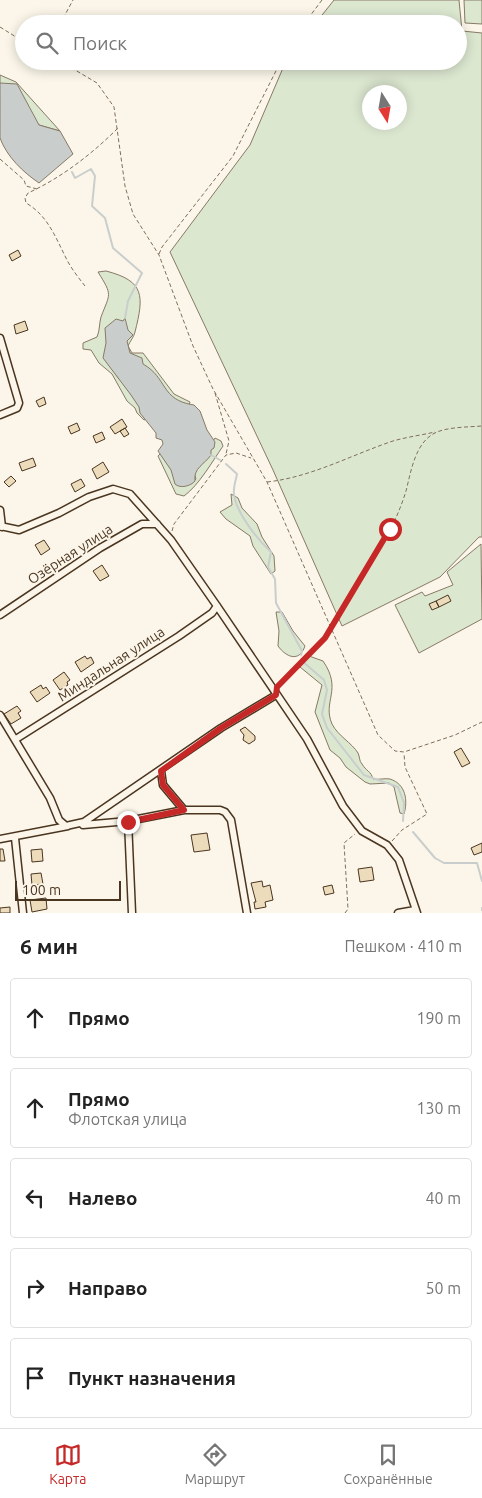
<!DOCTYPE html>
<html lang="ru">
<head>
<meta charset="utf-8">
<style>
	body { margin:0; font-family:Ubuntu,sans-serif; background:#f2f2f2; color:#222 }
	.compass { position:absolute; left:362px; top:85px; width:45px; height:45px; border-radius:50%; background:#fff; box-shadow:0 2px 12px #0003; rotate:169deg }
	.scale { position:absolute; left:15px; bottom:12px; width:106px; box-sizing:border-box; padding-left:5px; border:2px solid #4a3520; border-top:0; font-size:14px; line-height:18px; white-space:nowrap; color:#4a3520; -webkit-text-stroke:4px #fbf6e9; paint-order:stroke }
	.stop { position:absolute; width:15px; height:15px; margin:-11px; border:4px solid #c62828; border-radius:50%; background:#fff }
	.stop.end { background:#c62828; border-color:#fff; box-shadow:0 1px 5px #0008 }
	.list { margin:0; padding:0; list-style:none }
	h2 { display:flex; justify-content:space-between; align-items:center; height:65px; margin:0; padding:0 20px; font-size:21px }
	h2 small { font-size:16px; font-weight:400; color:#767676 }
	.list li { display:grid; grid-template-columns:32px 1fr auto; gap:15px; align-items:center; box-sizing:border-box; height:80px; margin:0 10px 10px; padding:0 10px; border:1px solid #e0e0e0; border-radius:5px }
	.list b { display:block; font-size:19px; white-space:nowrap }
	.list p { margin:0; font-size:16px; white-space:nowrap; color:#767676 }
	.list em { font-size:16px; font-style:normal; color:#767676 }
	.icon { flex:none; width:28px; height:28px; fill:none; stroke:currentColor; stroke-width:2; stroke-linecap:round; stroke-linejoin:round }
	.map { position:relative; flex:none; width:482px; height:913px; overflow:hidden }
	.search { position:absolute; background:#fff; box-shadow:0 2px 12px #0003; left:15px; right:15px; top:15px; height:55px; display:flex; align-items:center; gap:12px; box-sizing:border-box; padding:0 18px; border-radius:28px; color:#767676; font-size:19px }
	.sheet { height:515px; background:#fff }
	nav { display:flex; justify-content:space-around; align-items:center; box-sizing:border-box; height:70px; border-top:1px solid #e0e0e0; background:#fff; font-size:14px; color:#767676 }
	nav a { display:grid; justify-items:center; gap:2px }
	nav .on { color:#c62828 }
	.map>svg:first-child { display:block }
	.green { fill:#dce7d0; stroke:#887966; fill-rule:evenodd }
	.water { fill:#c9cecd; stroke:#887966 }
	.lines { fill:none; stroke-linecap:round; stroke-linejoin:round }
	.stream { stroke:#c9cecd; stroke-width:2 }
	.building { fill:#ecdcbc; stroke:#4a3520 }
	.street-casing { stroke:#4a3520; stroke-width:9 }
	.path { stroke:#7f6f5c; stroke-width:1; stroke-dasharray:4 2.5; stroke-linecap:butt }
	.street { stroke:#fbf6e9; stroke-width:6 }
	.route { stroke:#c62828; stroke-width:6 }
	.labels { text-anchor:middle; dominant-baseline:central; stroke-width:4; stroke-linejoin:round; paint-order:stroke }
	.street-label { font-size:14px; fill:#4a3520; stroke:#fbf6e9 }
</style>
</head>
<body>
<div class="map">
<svg width="482" height="913" viewBox="0 0 482 913">
	<rect width="100%" height="100%" fill="#fbf6e9"/>
	<path class="green" d="M334,0H459L462,31L482,33V537H479L440,577L342,626L273,470L170,252L250,145L286,61H458V24H315ZM370,92H400V122H370Z
		M464,0H482V24L465,23Z
		M0,75L16,82L60,131L39,125L0,86Z
		M106,271C145,281 144,296 135,332C134,337 130,341 128,346L132,353H143L174,394L190,402L189,405C170,407 161,385 149,373V368L141,366C136,355 124,353 120,340L126,330L122,325L115,322L108,332L115,335C118,347 110,353 118,369L115,371C117,380 125,383 130,390C137,399 140,411 147,419L144,420L137,413L135,408L127,401L112,374L99,363L91,350L83,349V343L97,337C100,330 99,324 101,317C110,293 113,296 98,272Z
		M215,438L221,441L223,446C212,462 199,485 184,496L176,494L158,456L161,453L192,483L196,479L194,473Z
		M231,494L238,498L242,508L257,524L262,537L274,556L275,571L271,574L253,546L250,536L226,519L220,512L232,505Z
		M481,544L482,619L419,653L395,605L422,592L425,596L453,585L447,572Z
		M276,612H282L293,631L305,646C299,663 286,657 278,646L279,631Z
		M309,656L323,661C343,690 322,701 332,724C338,736 352,743 358,753C360,757 359,761 362,764C366,771 371,771 373,779C378,780 385,778 390,779C406,784 408,801 404,814L400,813L394,787L389,783L370,784L365,782L346,767L340,758L330,750L315,712L322,685L300,667V663Z"/>
	<path class="water" d="M0,83L17,84L39,125L60,131L73,154L39,183C23,172 7,157 0,138C0,128 0,95 0,83Z
		M125,318L128,330L133,335L127,341L130,353L142,358L143,364C168,378 160,400 194,405L200,411L207,430L215,442L214,448L211,450V455C205,464 193,468 195,481C191,486 180,489 175,484L171,470L158,451L163,444L162,440L156,438V433L140,413L139,407L131,395L103,358L106,343L105,328L116,319L123,321Z"/>
	<g class="lines">
		<path class="stream" d="M72,172L75,178L91,169L95,176L92,206L105,218L113,248L142,273L128,301L125,318
			M211,455L220,460
			M226,464L237,474C236,480 233,488 234,494C236,513 258,540 271,552L268,567L275,579L276,603L302,651L301,655
			M302,661L324,680L327,690L322,714L327,728L364,775L398,787L404,803L403,821
			M413,832L435,858L444,863H477L482,881
			M482,908V910"/>
	</g>
	<path class="building" d="M18,250L21,256L12,261L9,255Z
		M25,321L28,330L16,334L14,325Z
		M44,397L46,404L39,407L36,401Z
		M122,419L127,427L115,434L110,427Z
		M77,423L80,430L71,434L68,427Z
		M125,428L129,434L124,437L120,431Z
		M102,432L105,439L96,443L93,436Z
		M33,458L36,466L22,471L19,463Z
		M103,462L109,472L97,479L92,469Z
		M11,476L16,481L9,487L4,482Z
		M81,479L85,486L75,492L71,484Z
		M44,540L50,549L41,555L35,545Z
		M102,565L109,576L100,581L93,571Z
		M448,595L451,601L439,607L436,601Z
		M436,601L439,607L432,610L429,604Z
		M85,656L87,659L91,657L94,663L81,672L75,662Z
		M64,672L70,680L67,682L68,685L60,690L53,680Z
		M41,685L43,689L46,687L50,693L37,702L30,692Z
		M17,706L21,711L18,713L21,718L11,724L4,714Z
		M245,727L255,736V740L249,744L243,740L244,735L240,730Z
		M461,748L470,763L462,767L454,752Z
		M207,833L210,850L194,852L191,835Z
		M482,843V852L474,855L471,848Z
		M0,849H3L5,861H0Z
		M42,849L43,861L32,862L31,850Z
		M372,867L374,880L360,882L358,869Z
		M41,873L43,884L32,885L31,874Z
		M262,881L263,887L270,885L273,900L265,902L266,907L255,909L254,902H256L251,883Z
		M332,885L334,893L325,895L323,887Z
		M46,898L47,909L32,912L30,900Z
		M10,907V913H0V908Z"/>
	<g class="lines">
		<g class="street-casing">
			<path id="street" d="M0,338L19,403L17,408L0,415
				M0,510L2,527
				M0,526L19,530L59,513L89,497L113,489L130,494L171,540L217,606L307,739L343,806L362,831L387,845L399,860L417,913
				M0,615L100,548L142,524H157
				M0,715L50,798L59,820L66,826L84,822L221,728L276,695
				M16,739L179,636L212,613L217,606
				M161,771L163,785L184,810
				M128,821L132,913
				M83,825L128,821L184,810H220L225,812L231,820L247,913
				M15,838L23,913
				M0,839L68,826
				M398,913L415,910"/>
		</g>
		<path class="path" d="M60,24L73,0
			M304,24L322,0
			M0,27L24,42
			M60,61L97,83L114,107L125,186L133,214L159,255L193,346L213,389L267,482L378,735L395,751L404,752L455,735L482,722
			M0,159L24,180L26,186L37,189
			M159,254L162,247L233,156L281,61
			M85,286C78,277 70,267 65,256C55,236 47,215 26,203L25,198L28,193C61,178 92,154 118,128
			M215,393L229,441L226,454
			M267,482C312,477 351,455 393,441C407,437 422,435 435,432
			M172,531L174,524L226,455L236,453L251,458
			M278,685L325,638L332,628C358,584 391,540 406,491C411,472 415,441 437,432C449,427 469,427 482,426
			M392,841L402,830L427,814L405,767L404,753
			M345,913L348,909L344,843L355,834"/>
		<use href="#street" class="street"/>
	</g>
	<g class="lines">
		<path class="route" d="M128,822L184,810L163,785L161,771L221,728L276,695L277,687L325,638L390,529"/>
	</g>
	<g class="labels">
		<g class="street-label">
			<text transform="translate(70 554) rotate(-33)">Озёрная улица</text>
			<text transform="translate(111 664) rotate(-33)">Миндальная улица</text>
		</g>
	</g>
</svg>
<svg class="compass" viewBox="-18 -18 36 36"><path d="M0-13l5 13h-10z" fill="#e53935"/><path d="M0 13l5-13h-10z" fill="#767676"/></svg>
<div class="scale">100 m</div>
<div class="stop" style="left:390px;top:529px"></div>
<div class="stop end" style="left:128px;top:822px"></div>
<div class="search"><svg class="icon" aria-label="search" viewBox="0 0 24 24"><circle cx="10" cy="10" r="6"/><path d="M15 15l6 6"/></svg>Поиск</div>
</div>
<section class="sheet">
<h2>6 мин<small>Пешком · 410 m</small></h2>
<ul class="list">
<li><svg class="icon" aria-label="ahead" viewBox="0 0 24 24"><path d="M12 20V5M6 11l6-6 6 6"/></svg><div><b>Прямо</b></div><em>190 m</em></li>
<li><svg class="icon" aria-label="ahead" viewBox="0 0 24 24"><path d="M12 20V5M6 11l6-6 6 6"/></svg><div><b>Прямо</b><p>Флотская улица</p></div><em>130 m</em></li>
<li><svg class="icon" aria-label="left" viewBox="0 0 24 24"><path d="M17 20v-9H6M10 6l-5 5 5 5"/></svg><div><b>Налево</b></div><em>40 m</em></li>
<li><svg class="icon" aria-label="right" viewBox="0 0 24 24"><path d="M7 20v-9h11M14 6l5 5-5 5"/></svg><div><b>Направо</b></div><em>50 m</em></li>
<li><svg class="icon" aria-label="arrive" viewBox="0 0 24 24"><path d="M6 21V4h12l-3 4 3 4H6"/></svg><div><b>Пункт назначения</b></div></li>
</ul>
</section>
<nav>
<a class="on"><svg class="icon" aria-label="map" viewBox="0 0 24 24"><path d="M3 6l6-2 6 2 6-2v14l-6 2-6-2-6 2zM9 4v14M15 6v14"/></svg>Карта</a>
<a><svg class="icon" aria-label="directions" viewBox="0 0 24 24"><path d="M12 3l9 9-9 9-9-9zM9 14v-3h6M13 9l2 2-2 2"/></svg>Маршрут</a>
<a><svg class="icon" aria-label="saved" viewBox="0 0 24 24"><path d="M7 4h10v16l-5-4-5 4z"/></svg>Сохранённые</a>
</nav>
</body>
</html>
